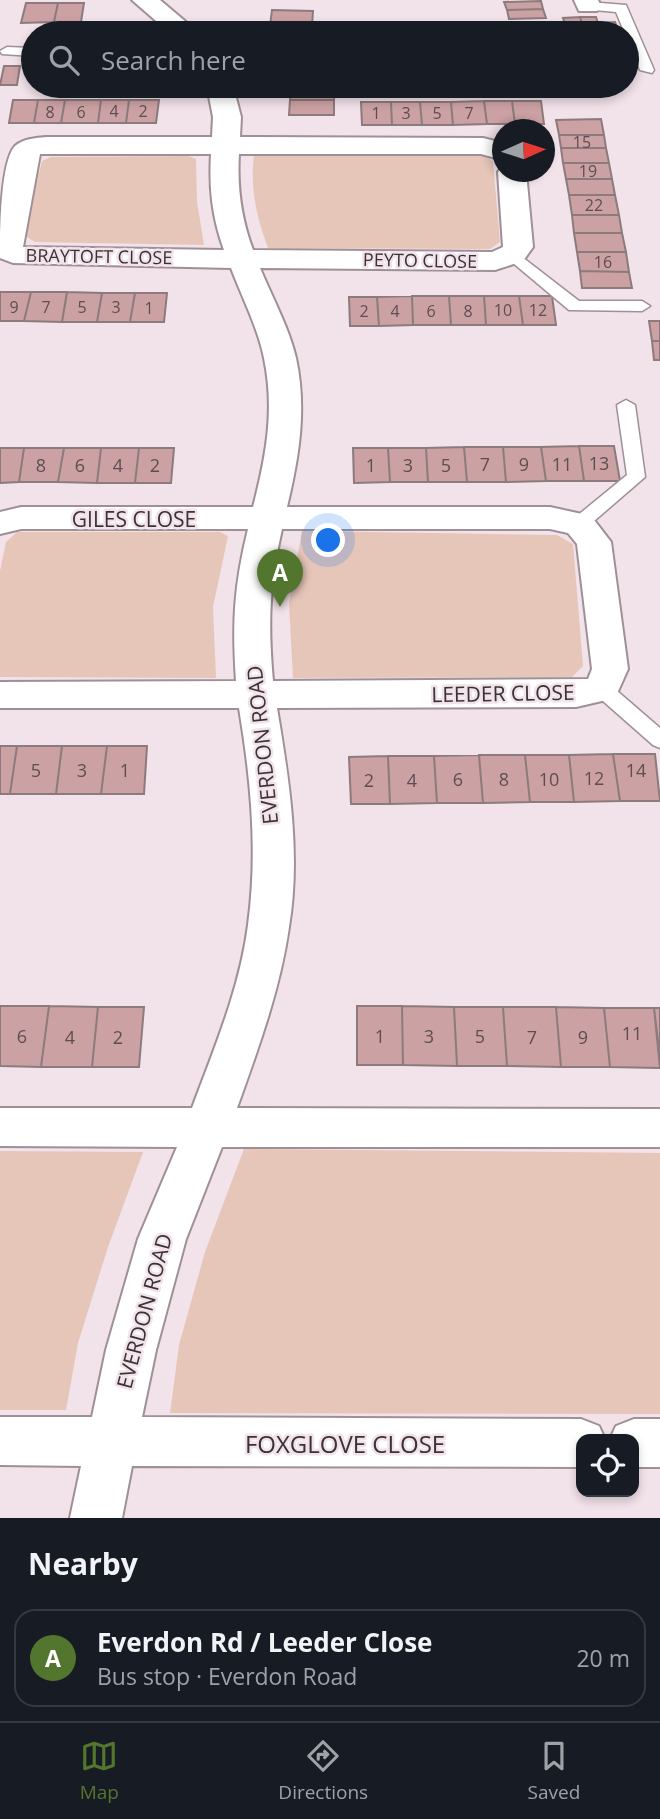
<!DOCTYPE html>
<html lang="en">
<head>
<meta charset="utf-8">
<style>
	body { margin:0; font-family:"Open Sans",sans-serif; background:#242831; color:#f1f3f6 }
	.controls { position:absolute; right:21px; bottom:21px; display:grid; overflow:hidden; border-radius:14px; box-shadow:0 4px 10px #0003 }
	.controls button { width:63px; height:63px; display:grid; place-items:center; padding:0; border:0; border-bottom:2px solid #363941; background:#171b24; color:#f1f3f6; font:35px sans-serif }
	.compass { position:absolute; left:492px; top:119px; width:63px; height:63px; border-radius:50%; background:#171b24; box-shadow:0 4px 10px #0003; rotate:87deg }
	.you { position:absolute; left:329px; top:541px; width:24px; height:24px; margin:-18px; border:5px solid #fff; border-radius:50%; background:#1a73e8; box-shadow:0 0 0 10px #1a73e833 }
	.badge { display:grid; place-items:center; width:46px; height:46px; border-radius:50%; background:#53762e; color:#fff; font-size:23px; font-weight:700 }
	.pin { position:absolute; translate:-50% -58px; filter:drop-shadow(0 2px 4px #0008) }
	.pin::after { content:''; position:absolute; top:37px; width:24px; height:21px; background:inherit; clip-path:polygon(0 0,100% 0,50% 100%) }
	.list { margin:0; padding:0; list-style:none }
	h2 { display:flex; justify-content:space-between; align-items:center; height:91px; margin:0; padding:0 28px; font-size:30px }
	h2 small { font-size:23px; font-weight:400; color:#9ea1a6 }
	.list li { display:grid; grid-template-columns:46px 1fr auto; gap:21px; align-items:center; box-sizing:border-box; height:98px; margin:0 14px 14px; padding:0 14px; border:2px solid #363941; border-radius:21px }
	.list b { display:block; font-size:26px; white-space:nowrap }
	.list p { margin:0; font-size:23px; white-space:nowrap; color:#9ea1a6 }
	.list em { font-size:23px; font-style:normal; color:#9ea1a6 }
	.icon { flex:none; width:38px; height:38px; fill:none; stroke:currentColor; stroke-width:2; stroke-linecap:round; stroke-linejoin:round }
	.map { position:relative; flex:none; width:660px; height:1518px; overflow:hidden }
	.search { position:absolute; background:#171b24; box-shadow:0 4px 10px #0003; left:21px; right:21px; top:21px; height:77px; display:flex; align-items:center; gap:18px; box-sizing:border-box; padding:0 24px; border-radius:38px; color:#9ea1a6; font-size:26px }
	.sheet { height:203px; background:#171b24 }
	nav { display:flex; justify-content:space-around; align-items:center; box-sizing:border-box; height:98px; border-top:2px solid #363941; background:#171b24; font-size:19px; color:#9ea1a6 }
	nav a { display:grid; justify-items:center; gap:4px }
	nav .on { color:#53762e }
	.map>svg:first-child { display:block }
	.green { fill:#e6c6b9 }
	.building { fill:#cca1a3; stroke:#8c7b7c; stroke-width:2 }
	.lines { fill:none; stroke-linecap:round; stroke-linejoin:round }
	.lane-casing { stroke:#9f9097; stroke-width:3 }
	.street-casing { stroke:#9f9097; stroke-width:4 }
	.lane { fill:#fff; fill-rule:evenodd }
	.street { fill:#fff; fill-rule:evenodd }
	.labels { text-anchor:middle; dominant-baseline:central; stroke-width:5; stroke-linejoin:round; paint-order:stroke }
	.far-number-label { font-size:16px; fill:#5e4e51 }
	.far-street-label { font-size:18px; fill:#393236; stroke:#f2e2ea }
	.number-label { font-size:18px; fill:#5e4e51 }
	.street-label { font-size:21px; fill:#393236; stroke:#f2e2ea }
	.near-street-label { font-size:24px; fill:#393236; stroke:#f2e2ea }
</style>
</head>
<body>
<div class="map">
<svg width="660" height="1518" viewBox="0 0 660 1518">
	<rect width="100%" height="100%" fill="#f2e2ea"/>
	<path class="green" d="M254,154L481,155L493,161L500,242L490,249L268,248C256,215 250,189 254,154Z
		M189,156L196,159L197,202L204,245L35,242L24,235L42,161L51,157Z
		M302,531L557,535L573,544L583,666L572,677L293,678L289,604Z
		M17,532H220L228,536L213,607L216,678L0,677V571L6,542Z
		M244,1149L660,1153V1414L170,1413L179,1345L205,1252Z
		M0,1151L143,1152L108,1247L78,1343L66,1410H0Z"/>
	<path class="building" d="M541,1L543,9L507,10L504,2Z
		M26,3H58L54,22L21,23Z
		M58,3H84L81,22H54Z
		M543,9L546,18L509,19L507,10Z
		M272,10L313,11L312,26H270Z
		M580,17H596L601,33H585Z
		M580,17L585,33H568L563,18Z
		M615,22L619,33H601L598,23Z
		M270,26H312L311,33H269Z
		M4,66H20L17,85H0Z
		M291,86H335L334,100H290Z
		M13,100H38L34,123H9Z
		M38,100H65L61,123H34Z
		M65,100H101L98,123H61Z
		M101,100H129L126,123H98Z
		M129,100H159L156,123H126Z
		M290,100H334V115H289Z
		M484,101H512L515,124H487Z
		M484,101L487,124L453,125L451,102Z
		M512,101H541L544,124H515Z
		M361,102H391L392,125H362Z
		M391,102H420L422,125H392Z
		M420,102H451L453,125H422Z
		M601,119L604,135H559L556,120Z
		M559,135H604L606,148H561Z
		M561,148H606L609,163H563Z
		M563,163H609L612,179H566Z
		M566,179H612L615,195H569Z
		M569,195H615L619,215H572Z
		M572,215H619L622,233H574Z
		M574,233H622L626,252H577Z
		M577,252H626L629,272L580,271Z
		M580,271L629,272L632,288H582Z
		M0,292H31L24,321H0Z
		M31,292H67L62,322L24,321Z
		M67,292L102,293L97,322H62Z
		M102,293H135L130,322H97Z
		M135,293H167L164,322H130Z
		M412,296L413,325L379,326L377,297Z
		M412,296H449L451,325H413Z
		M449,296H484L486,325H451Z
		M484,296H519L523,325H486Z
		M519,296H552L556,325H523Z
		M349,297H377L379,326H350Z
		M649,321H660V341H652Z
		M652,341H660V360H654Z
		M579,446H614L620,481H584Z
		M579,446L584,481H546L541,447Z
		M464,447L467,482H428L426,448Z
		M464,447H503L506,482H467Z
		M503,447H541L546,481L506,482Z
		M0,448H24L19,482L0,483Z
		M24,448H64L58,482H19Z
		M64,448H101L97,483L58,482Z
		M101,448H139L135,483H97Z
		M139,448H174L171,483H135Z
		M353,448H388L390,482L354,483Z
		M388,448H426L428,482H390Z
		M0,746H17L10,794H0Z
		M17,746H62L56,794H10Z
		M62,746H107L101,794H56Z
		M107,746H147L144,794H101Z
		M613,754L620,801L574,802L569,755Z
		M613,754H655L660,801H620Z
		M479,755L483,803H437L434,756Z
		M479,755H525L530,802L483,803Z
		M525,755H569L574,802H530Z
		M388,756L390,804H351L349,757Z
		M388,756H434L437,803L390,804Z
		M0,1006H49L41,1067L0,1066Z
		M49,1006L98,1007L92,1067H41Z
		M357,1006H402L403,1065H357Z
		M402,1006L454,1007L457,1066L403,1065Z
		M98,1007H144L139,1067H92Z
		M454,1007H503L507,1066H457Z
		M503,1007H556L561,1067L507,1066Z
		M556,1007L604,1008L610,1067H561Z
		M604,1008H654L660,1068L610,1067Z
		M654,1008H660V1058Z"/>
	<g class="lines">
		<g class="lane-casing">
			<path id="lane" d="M588,2L626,5L654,70L652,73L640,70L616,12L583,9L581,6Z
				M7,47L33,48V56L2,54L0,51Z
				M513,250L579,301H642L650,306L642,311L569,310L507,258V252Z
				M626,400L635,405L645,477L586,528H572L570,524L572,520L627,475L617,405Z
				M602,682L609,684L660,728V748L653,745L595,694L592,689L595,684Z"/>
		</g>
		<g class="street-casing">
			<path id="street" d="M132,0H160L199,33H170Z
				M574,0H598L601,6L597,11H579Z
				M207,86H233L241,117L240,137L483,138L503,143V160L481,154H239C237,188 241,218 253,250L492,252L503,247L498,172L503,166V172H526L533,247L523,261L495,270L260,268C272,297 289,328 296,358C307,409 299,457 287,507H550L591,516L611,542L628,669L615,698L576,707L277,708C289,779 301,855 289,927C280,990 258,1049 237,1108L660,1109V1147H222L186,1239L156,1350L142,1417L581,1419L599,1426L605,1439H581V1467L132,1466L122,1518H70L81,1466L0,1465V1417H92L106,1350L138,1239L177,1147L0,1146V1108H192C214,1049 240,988 248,925C258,852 251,780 239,708H0V682L236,681C232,623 234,586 248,529H21L0,534V512L21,507H253C266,457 275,410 264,358C258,328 242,297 231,268L13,263L0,258C0,235 0,162 15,146C23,139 35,138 46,137H212L213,117ZM40,154H211C209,188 212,217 224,250L23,247ZM282,529H550L568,533L577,544L592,669L588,679L273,681C268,623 269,586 282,529Z
				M634,1419H660V1467H634V1439H610L616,1426Z"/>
		</g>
		<use href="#lane" class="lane"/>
		<use href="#street" class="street"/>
	</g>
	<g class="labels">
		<g class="far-number-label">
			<text x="114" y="111">4</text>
			<text x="143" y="111">2</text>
			<text x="50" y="112">8</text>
			<text x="81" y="112">6</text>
			<text x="376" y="113">1</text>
			<text x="406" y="113">3</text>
			<text x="437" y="113">5</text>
			<text x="469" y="113">7</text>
			<text x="582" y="142">15</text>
			<text x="588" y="171">19</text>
			<text x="594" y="205">22</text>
			<text x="603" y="262">16</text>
			<text x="14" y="307">9</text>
			<text x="46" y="307">7</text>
			<text x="82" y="307">5</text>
			<text x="116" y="307">3</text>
			<text x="149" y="308">1</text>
			<text x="503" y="310">10</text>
			<text x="538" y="310">12</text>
			<text x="364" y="311">2</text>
			<text x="395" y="311">4</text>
			<text x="431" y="311">6</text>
			<text x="468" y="311">8</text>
		</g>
		<g class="far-street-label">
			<text transform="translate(99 256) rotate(1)">BRAYTOFT CLOSE</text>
			<text transform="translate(420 260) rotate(1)">PEYTO CLOSE</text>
		</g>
		<g class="number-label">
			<text x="599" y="463">13</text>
			<text x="485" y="464">7</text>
			<text x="524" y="464">9</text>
			<text x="562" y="464">11</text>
			<text x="41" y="465">8</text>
			<text x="80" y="465">6</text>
			<text x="118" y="465">4</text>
			<text x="155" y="465">2</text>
			<text x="371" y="465">1</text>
			<text x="408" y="465">3</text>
			<text x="446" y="465">5</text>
			<text x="36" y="770">5</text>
			<text x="82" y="770">3</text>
			<text x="125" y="770">1</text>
			<text x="636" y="770">14</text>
			<text x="594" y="778">12</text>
			<text x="458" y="779">6</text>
			<text x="504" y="779">8</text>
			<text x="549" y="779">10</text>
			<text x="369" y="780">2</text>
			<text x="412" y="780">4</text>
			<text x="632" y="1033">11</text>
			<text x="22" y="1036">6</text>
			<text x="380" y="1036">1</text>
			<text x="429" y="1036">3</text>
			<text x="480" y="1036">5</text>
			<text x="70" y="1037">4</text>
			<text x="118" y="1037">2</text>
			<text x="532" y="1037">7</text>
			<text x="583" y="1037">9</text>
		</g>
		<g class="street-label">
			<text x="134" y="519">GILES CLOSE</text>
			<text transform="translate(503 693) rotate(-1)">LEEDER CLOSE</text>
			<text transform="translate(262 745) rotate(-96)">EVERDON ROAD</text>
			<text transform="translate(144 1311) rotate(-75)">EVERDON ROAD</text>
		</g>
		<g class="near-street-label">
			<text x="345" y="1443">FOXGLOVE CLOSE</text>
		</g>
	</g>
</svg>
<div class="controls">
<button><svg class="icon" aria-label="locate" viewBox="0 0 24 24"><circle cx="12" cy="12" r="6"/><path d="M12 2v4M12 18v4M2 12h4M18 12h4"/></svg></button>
</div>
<svg class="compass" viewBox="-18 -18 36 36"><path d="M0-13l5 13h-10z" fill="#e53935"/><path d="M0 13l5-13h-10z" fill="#9ea1a6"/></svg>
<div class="you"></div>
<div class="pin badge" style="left:280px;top:607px">A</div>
<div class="search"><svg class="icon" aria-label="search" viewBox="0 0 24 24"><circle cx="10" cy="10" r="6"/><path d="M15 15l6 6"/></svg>Search here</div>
</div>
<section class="sheet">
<h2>Nearby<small></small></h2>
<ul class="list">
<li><span class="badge">A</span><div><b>Everdon Rd / Leeder Close</b><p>Bus stop · Everdon Road</p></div><em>20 m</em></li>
</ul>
</section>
<nav>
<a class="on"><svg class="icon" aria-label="map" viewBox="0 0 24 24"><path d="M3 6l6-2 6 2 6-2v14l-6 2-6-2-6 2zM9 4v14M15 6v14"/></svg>Map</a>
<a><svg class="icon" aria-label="directions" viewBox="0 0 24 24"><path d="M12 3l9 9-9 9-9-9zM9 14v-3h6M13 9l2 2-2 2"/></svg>Directions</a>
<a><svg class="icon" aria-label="saved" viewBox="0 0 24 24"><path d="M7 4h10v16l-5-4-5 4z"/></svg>Saved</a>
</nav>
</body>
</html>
